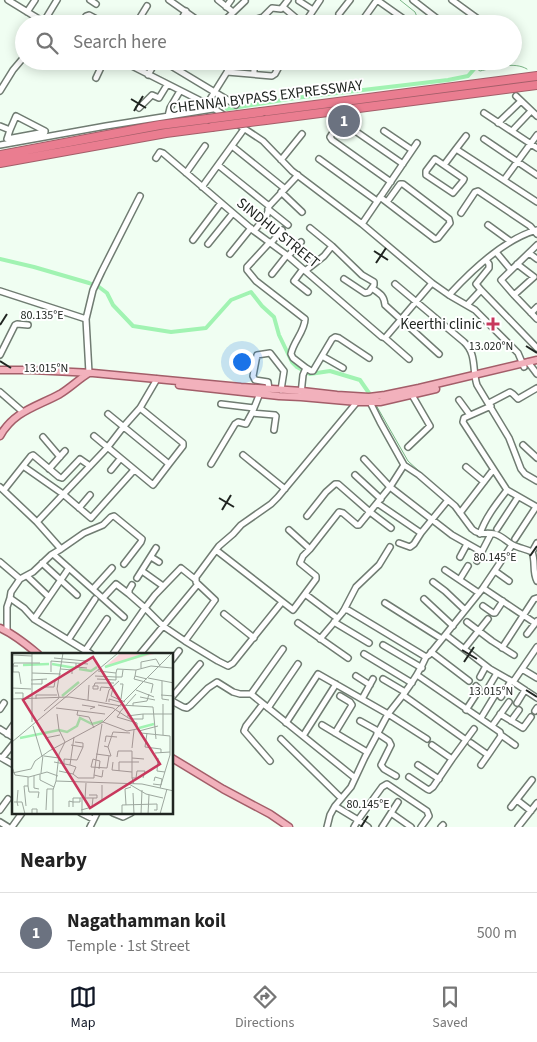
<!DOCTYPE html>
<html lang="en">
<head>
<meta charset="utf-8">
<style>
	body { margin:0; font-family:"Source Sans 3",sans-serif; background:#f2f2f2; color:#222 }
	.you { position:absolute; left:241px; top:361px; width:18px; height:18px; margin:-12px; border:4px solid #fff; border-radius:50%; background:#1a73e8; box-shadow:0 0 0 8px #1a73e833 }
	.badge { display:grid; place-items:center; width:32px; height:32px; border-radius:50%; background:#111827; color:#fff; font-size:16px; font-weight:700 }
	.pin { position:absolute; translate:-50% -50%; border:2px solid #fff; box-shadow:0 1px 5px #0006 }
	.list { margin:0; padding:0; list-style:none }
	h2 { display:flex; justify-content:space-between; align-items:center; height:65px; margin:0; padding:0 20px; font-size:21px }
	h2 small { font-size:16px; font-weight:400; color:#767676 }
	.list li { display:grid; grid-template-columns:32px 1fr auto; gap:15px; align-items:center; box-sizing:border-box; height:80px; padding:0 20px; border-top:1px solid #e0e0e0 }
	.list b { display:block; font-size:19px; white-space:nowrap }
	.list p { margin:0; font-size:16px; white-space:nowrap; color:#767676 }
	.list em { font-size:16px; font-style:normal; color:#767676 }
	.icon { flex:none; width:28px; height:28px; fill:none; stroke:currentColor; stroke-width:2; stroke-linecap:round; stroke-linejoin:round }
	.map { position:relative; flex:none; width:537px; height:827px; overflow:hidden }
	.search { position:absolute; background:#fff; box-shadow:0 2px 12px #0003; left:15px; right:15px; top:15px; height:55px; display:flex; align-items:center; gap:12px; box-sizing:border-box; padding:0 18px; border-radius:28px; color:#767676; font-size:19px }
	.sheet { height:145px; background:#fff }
	nav { display:flex; justify-content:space-around; align-items:center; box-sizing:border-box; height:70px; border-top:1px solid #e0e0e0; background:#fff; font-size:14px; color:#767676 }
	nav a { display:grid; justify-items:center; gap:2px }
	nav .on { color:#111827 }
	.map>svg:first-child { display:block }
	.lines { fill:none; stroke-linecap:round; stroke-linejoin:round }
	.stream { stroke:#7ab586; stroke-width:1 }
	.canal { stroke:#a1f3b2; stroke-width:4 }
	.minor-casing { stroke:#707c72; stroke-width:8 }
	.major-casing { stroke:#a35e69; stroke-width:9 }
	.highway-casing { stroke:#a35e69; stroke-width:10 }
	.minor { stroke:#fff; stroke-width:5 }
	.major { stroke:#f2b1bc; stroke-width:6 }
	.highway { stroke:#ea7d90; stroke-width:8 }
	.highway-bridge-casing { stroke:#a35e69; stroke-width:10; stroke-linecap:butt }
	.highway-bridge { stroke:#ea7d90; stroke-width:8 }
	.ticks { fill:none; stroke:#202521; stroke-width:2 }
	.poi-dot { fill:#c8385d; stroke:#fff; stroke-width:2 }
	.labels { text-anchor:middle; dominant-baseline:central; stroke-width:4; stroke-linejoin:round; paint-order:stroke }
	.street-label { font-size:15px; fill:#202521; stroke:#fff }
	.poi-label { font-size:15px; fill:#202521; stroke:#fff; text-anchor:end }
	.inset-river { fill:none; stroke:#a1f3b2; stroke-width:2.5 }
	.inset-road { fill:none; stroke:#9da79e; stroke-width:1 }
	.view { fill:#c8385d; fill-opacity:0.15; stroke:#c8385d; stroke-width:2.5 }
	.inset-edge { fill:none; stroke:#202521; stroke-width:2.5 }
	.ticks-label { font-size:12px; text-anchor:middle; fill:#202521; stroke:#fff; stroke-width:4; stroke-linejoin:round; paint-order:stroke }
</style>
</head>
<body>
<div class="map">
<svg width="537" height="827" viewBox="0 0 537 827">
	<rect width="100%" height="100%" fill="#f0fef2"/>
	<g class="lines">
		<path class="stream" d="M400,0L415,12L420,24
			M465,61L480,71C493,68 514,61 527,69
			M376,405L408,461L432,483
			M464,513L475,528L480,530
			M484,530L494,531
			M505,537L526,547"/>
		<path class="canal" d="M227,109L295,98L448,80L468,76L475,68
			M0,259L34,267L89,283L99,287L107,293L113,305L133,326L171,332L206,328L231,300L251,292L262,306L274,317L279,335L292,362L297,367L310,374L330,371L360,380L371,396"/>
		<g class="minor-casing">
			<path id="minor" d="M8,0L47,24
				M90,0L96,4
				M169,0L203,24
				M218,0L233,12
				M377,0L411,24
				M413,0L444,24
				M452,0L485,24
				M299,1L313,10
				M226,7L231,0
				M283,7L303,24
				M27,12L35,0
				M339,14L350,0
				M362,21L377,0
				M43,23L57,0
				M81,24L86,16L89,15L106,24
				M136,24L147,6
				M179,24L186,11
				M221,24L245,1
				M250,24L254,20L263,17L272,8L281,9L288,0
				M304,24L320,0
				M326,24L331,20
				M392,24L398,15
				M122,61L207,104L263,141L292,171L362,224L432,283L449,295L475,310L518,353L524,367
				M163,61L236,105
				M227,72L272,76L275,74L282,61
				M254,74V61
				M148,75L156,61
				M96,78L104,61
				M0,91L13,70L24,57
				M516,96L537,116
				M207,104L227,72L229,68L226,61
				M139,108L152,95L159,98L167,85
				M484,113L537,148
				M168,116L170,108L180,91
				M498,123L521,101
				M0,126L10,130L7,139L45,132
				M10,130L16,116L45,131
				M384,131L412,150
				M512,131L531,111
				M484,139L537,175
				M0,145L106,126L213,109
				M232,146L284,188
				M456,149L466,136
				M156,158L160,152L163,153L254,231L288,256L382,337L385,338L409,359
				M319,159L377,201
				M435,159L464,179L463,181L453,193L426,175V171Z
				M281,160L302,134
				M218,165L269,206
				M444,165L456,149L537,202
				M186,173L205,146
				M504,180L537,135
				M391,182L332,140L330,137L339,123H343L351,128L403,164
				M202,187L244,129
				M281,192L302,212
				M380,197L435,239L438,238L450,223L449,219L403,184H400L387,202
				M268,209L288,225
				M461,213L475,192L478,191L530,226L537,234
				M362,224L417,143
				M488,225L510,241
				M310,228L332,246L362,275L374,282V285L369,292L365,293L344,279
				M254,231L267,215L269,206L298,175
				M193,240L221,203
				M270,242L247,267V270L256,281L305,319C305,331 293,342 291,354L293,358L306,368L303,375L301,394
				M271,243L282,230
				M208,244L233,213
				M537,245L501,280L514,295L537,319
				M496,252L511,270
				M529,253L537,259
				M230,254L251,228
				M288,256L301,242
				M303,269L294,281L308,292
				M305,271L324,256L332,246
				M272,274L287,255
				M395,284L464,342C477,354 472,370 477,385L509,438L521,469L525,474L537,481
				M372,288C380,294 384,295 385,305L439,354
				M481,290L476,284L489,268V264L486,260
				M0,291L86,319
				M449,295C472,270 504,239 537,230
				M514,295L534,277L517,264
				M467,305L481,290L537,348
				M531,313L537,307
				M385,338L432,283
				M0,355L15,325L17,324L28,325
				M322,356L343,368
				M528,362L537,374
				M306,368L311,371H313L332,339L335,337L339,338L369,358
				M89,373L86,319L93,290L102,271L140,196
				M269,389L268,382L255,380L253,376L257,355L270,353L284,371L281,390
				M0,392L23,412
				M369,400L380,422L404,465L419,475L448,500L455,506L472,529C479,536 486,532 495,534C502,536 507,542 513,545C519,548 526,549 532,552
				M459,400L470,415
				M489,403L510,392L513,394L518,399L537,388
				M221,404L254,408L252,413L275,415L276,416L274,430
				M491,406L464,418L463,422L507,490L537,507
				M254,408L260,393
				M108,414L169,464L183,446V443L140,408
				M94,436L153,485L169,464
				M43,437L60,457
				M523,445L537,458
				M408,447L430,426L412,395
				M243,455L285,489
				M364,459L390,487L404,465
				M211,464L235,424L238,422L246,424L252,413
				M23,466L31,456L33,455L59,477L62,478L80,459L90,466
				M466,467L484,482
				M49,469L65,451
				M111,470L120,459
				M355,475L381,499
				M0,487L37,522L107,448L124,426L140,408L157,379
				M4,490L23,466L63,494L91,518L134,470
				M377,503L421,533
				M79,508L90,495
				M460,513L493,470
				M307,516L326,492L335,484H338L370,512L391,528
				M497,529L518,497
				M289,530L310,549L339,512L343,513L357,525H359L390,487L452,535L482,552
				M480,534C485,518 497,503 507,490
				M515,539L536,507
				M399,543L410,547L414,544L421,533L448,500
				M61,549L84,533L103,525L111,517L114,516L142,539L141,542L124,564
				M216,550L293,610L316,579V576L300,563L303,556L310,549
				M532,552C536,562 532,572 537,581
				M532,552L537,543
				M53,554L124,617
				M151,557L159,562
				M460,557L467,544
				M477,561L491,534
				M0,562L20,579L33,572L51,555L61,549L37,522
				M42,563L77,595
				M445,570L479,593
				M142,571L163,586
				M495,571L509,581
				M27,576L49,597
				M137,578L156,548
				M20,579L11,592L10,598L24,608L34,619L91,654
				M460,579L468,566
				M196,580L181,568L155,595L145,608L163,626L185,641L218,661L228,666L233,663L282,602
				M433,582L445,591L465,610
				M198,584L196,582V577L219,546L233,534L241,525L271,504L278,497L357,402
				M483,588L535,623
				M93,589L112,568
				M305,594L337,618
				M103,598L116,584L129,594
				M424,599L453,626
				M385,603L442,639L429,655L426,657
				M483,606L493,613H495L503,601
				M344,610L356,587L379,565L390,547
				M224,614L254,638
				M34,619L69,568
				M334,622L369,643
				M467,622L492,641L514,655
				M298,623L348,658
				M7,631V607L10,598
				M527,634L537,621
				M446,635L490,669L513,682
				M320,639L342,613L344,610H348L426,657C420,671 412,683 403,695
				M442,639L483,588L512,545
				M68,640L95,599
				M383,645L422,668
				M537,647L513,682L537,698
				M502,648L534,599L537,598
				M283,649L251,694L355,778
				M464,649L488,619
				M85,651L107,619
				M431,652L469,681
				M113,654L145,608L129,594V590L132,585
				M140,654L198,584L215,600L185,641
				M364,654L412,683
				M172,660L179,651
				M522,669L537,678
				M417,675L500,732L501,736L488,755
				M356,676L370,685
				M480,677L486,666
				M383,679L405,692
				M488,688L497,673
				M172,697L200,664
				M501,697L511,681
				M362,699L373,679
				M172,701L183,707L187,708L191,705L208,688L217,682L233,692L240,694H251
				M517,703L525,690
				M263,704L246,726L244,731L270,761
				M268,708L298,664
				M0,709L4,703
				M466,710L479,690L478,688L476,686
				M535,711L537,708
				M500,714L523,728L531,717
				M481,718L495,695
				M360,721L378,731
				M511,721L519,710
				M286,723L318,674L388,714L427,739
				M322,725L367,752
				M492,726L509,702
				M0,729L14,738
				M335,733L352,705L350,702L340,696
				M377,733L389,741L391,745L381,765L384,769L396,776
				M7,734L14,724
				M501,735L515,745
				M303,736L336,684
				M281,739L341,798
				M471,743L488,755L481,765
				M432,745L452,759L474,729
				M0,757L14,765
				M2,758L14,743
				M418,765L439,779
				M409,777L427,789L429,790L433,787L452,759
				M517,800L531,811
				M335,806L351,787L365,757L388,714L403,695L466,740
				M511,807L532,780
				M0,810L8,799
				M81,813L93,819
				M113,813L123,817L131,813
				M391,813L411,827
				M0,822L8,827
				M12,827L22,813
				M90,827L97,813
				M327,827L330,815L335,806L358,820L382,787L387,784L427,811L429,816L421,827
				M354,827L358,820L368,827
				M382,827L398,802
				M441,827L443,825
				M518,827L537,803"/>
		</g>
		<g class="major-casing">
			<path id="major" d="M0,370H32L93,373L241,387L302,391L337,395L369,397L385,395L419,388L537,360
				M179,385L279,396L301,397L357,402H380L436,389
				M0,436C14,411 36,407 60,394C70,388 79,379 89,373
				M0,628C14,634 27,645 38,654
				M172,758L223,789L270,814L289,827"/>
		</g>
		<g class="highway-casing">
			<path id="highway" d="M261,112L537,76
				M266,120L537,85
				M0,155L160,125L207,119
				M0,163L166,133L212,127"/>
		</g>
		<use href="#minor" class="minor"/>
		<use href="#major" class="major"/>
		<use href="#highway" class="highway"/>
		<g class="highway-bridge-casing">
			<path id="highway-bridge" d="M207,119L261,112
				M212,127L266,120"/>
		</g>
		<use href="#highway-bridge" class="highway-bridge"/>
	</g>
	<path class="ticks" d="M131,99L146,108M134,111L143,96M374,251L388,260M376,263L386,248M0,325L7,314M526,346L537,353M0,361L11,368M219,498L234,507M222,510L231,495M530,556L537,546M462,650L477,659M464,662L474,647M526,690L537,697M361,827L368,816"/>
	<path class="poi-dot" d="M490.5 316.5h5v5h5v5h-5v5h-5v-5h-5v-5h5z"/>
	<g class="labels">
		<g class="street-label">
			<text transform="translate(266 97) rotate(-7)">CHENNAI BYPASS EXPRESSWAY</text>
			<text transform="translate(278 233) rotate(39)">SINDHU STREET</text>
		</g>
		<g class="poi-label">
			<text x="482" y="324">Keerthi clinic</text>
		</g>
	</g>
	<g transform="translate(12 653)">
		<rect width="161" height="161" fill="#f0fef2"/>
		<path d="M109,0H146L92,14Z" fill="#fbd7db"/>
		<path class="inset-river" d="M40,11L63,15M11,12L37,11M93,14L137,0M67,16L79,18L85,14M50,43L67,29M127,75L142,71M8,85L47,77L55,79L65,73L68,65L80,71L91,68"/>
		<path class="inset-road" d="M0,2L20,3M42,5L74,8M64,10V14L75,15M1,13V19H7L9,31M6,13H1L2,10H28M129,15V9L144,6L148,13M49,16L60,17V21M124,17L139,13L160,15M86,18L104,20V24H110L111,17M39,19V8L76,11M20,20L49,21M104,20L105,16L124,17L123,23L135,26M83,23L104,24V27L85,26M123,23L122,26L141,31L139,40M136,25L162,30M19,27L35,26M150,28V46L157,47M19,31H30V26M108,31H111L109,46M81,33H86V36H81ZM82,33L83,30H102M31,34H42L43,28M0,35L19,36M124,37L142,44M88,38L89,34L101,35L99,43L113,49M3,40H11V47M149,42L162,43V57M47,44L45,36L51,0M128,44L143,47M0,46L57,44L109,53M24,46V42H45M76,47L77,32M94,49L97,37L107,28M97,49V46L111,50M70,52L83,54L78,56M86,52L101,55L118,66H131V61H162M109,52L141,54L144,86M121,53V50L135,48L137,41M44,55L93,61M66,57L65,62L77,64L82,75M32,58L47,45M107,60L124,41M108,60L105,64L125,70V76M45,61L47,77L53,89M115,63L131,61M20,69V0M91,69L115,78L125,76M21,73L30,103M125,76L129,80L158,83V102L148,135M127,78L146,73M135,80L133,94L149,96V100M151,82V51M33,85L48,82M0,89L106,0M53,89L47,101L44,128L130,131L162,138M93,89L94,83L105,84M59,92L71,94V90L63,89M92,93L96,94L101,79L118,80M120,95L122,77M143,100L158,99M84,101L99,103L96,94M32,103L47,105M105,104L106,98H120V105M146,105L145,118L153,119M84,107L81,106L79,114L95,115L97,103M84,107L90,71M42,109L58,112L62,84M101,109L100,117L120,119M52,111V106L65,107L71,94M0,114L3,122L17,124L35,119L46,123M47,118L61,121L64,114L58,112M107,118V109H127M0,120L19,116L23,108L37,98L91,69L160,0M29,120L31,102M28,121V127L42,134M61,121L66,125H82V122L90,124L91,117M82,122L84,107L88,108L87,116M22,123V135L27,136M120,125V105L132,106M117,131L134,141L151,145M122,131L120,125H124L125,118H133L131,125M141,131L149,132L150,126L143,124L142,128M90,132V148M16,133L17,139H27L26,145M121,140L122,161M68,145V149H61V145H85V142H77M73,146L74,130M2,149H5L6,137M114,152L113,136L119,134M6,153L5,149H10L13,161M14,153L12,133H16V124M57,154V148L61,149V154M34,157L35,136H41M69,157L80,154L81,145M20,161V156H25V161M41,161V137L44,128M70,161V146M110,161V152L145,151V157H142M129,161L130,137M136,161L137,142M148,161L155,136"/>
		<path class="view" d="M81,4L148,111L78,155L11,47Z"/>
		<rect width="161" height="161" class="inset-edge"/>
	</g>
	<g class="ticks-label">
		<text x="42" y="319">80.135°E</text>
		<text x="491" y="350">13.020°N</text>
		<text x="46" y="372">13.015°N</text>
		<text x="495" y="561">80.145°E</text>
		<text x="491" y="695">13.015°N</text>
		<text x="368" y="808">80.145°E</text>
	</g>
</svg>
<div class="you"></div>
<div class="pin badge" style="left:344px;top:121px;background:#6b7280">1</div>
<div class="search"><svg class="icon" aria-label="search" viewBox="0 0 24 24"><circle cx="10" cy="10" r="6"/><path d="M15 15l6 6"/></svg>Search here</div>
</div>
<section class="sheet">
<h2>Nearby<small></small></h2>
<ul class="list">
<li><span class="badge" style="background:#6b7280">1</span><div><b>Nagathamman koil</b><p>Temple · 1st Street</p></div><em>500 m</em></li>
</ul>
</section>
<nav>
<a class="on"><svg class="icon" aria-label="map" viewBox="0 0 24 24"><path d="M3 6l6-2 6 2 6-2v14l-6 2-6-2-6 2zM9 4v14M15 6v14"/></svg>Map</a>
<a><svg class="icon" aria-label="directions" viewBox="0 0 24 24"><path d="M12 3l9 9-9 9-9-9zM9 14v-3h6M13 9l2 2-2 2"/></svg>Directions</a>
<a><svg class="icon" aria-label="saved" viewBox="0 0 24 24"><path d="M7 4h10v16l-5-4-5 4z"/></svg>Saved</a>
</nav>
</body>
</html>
